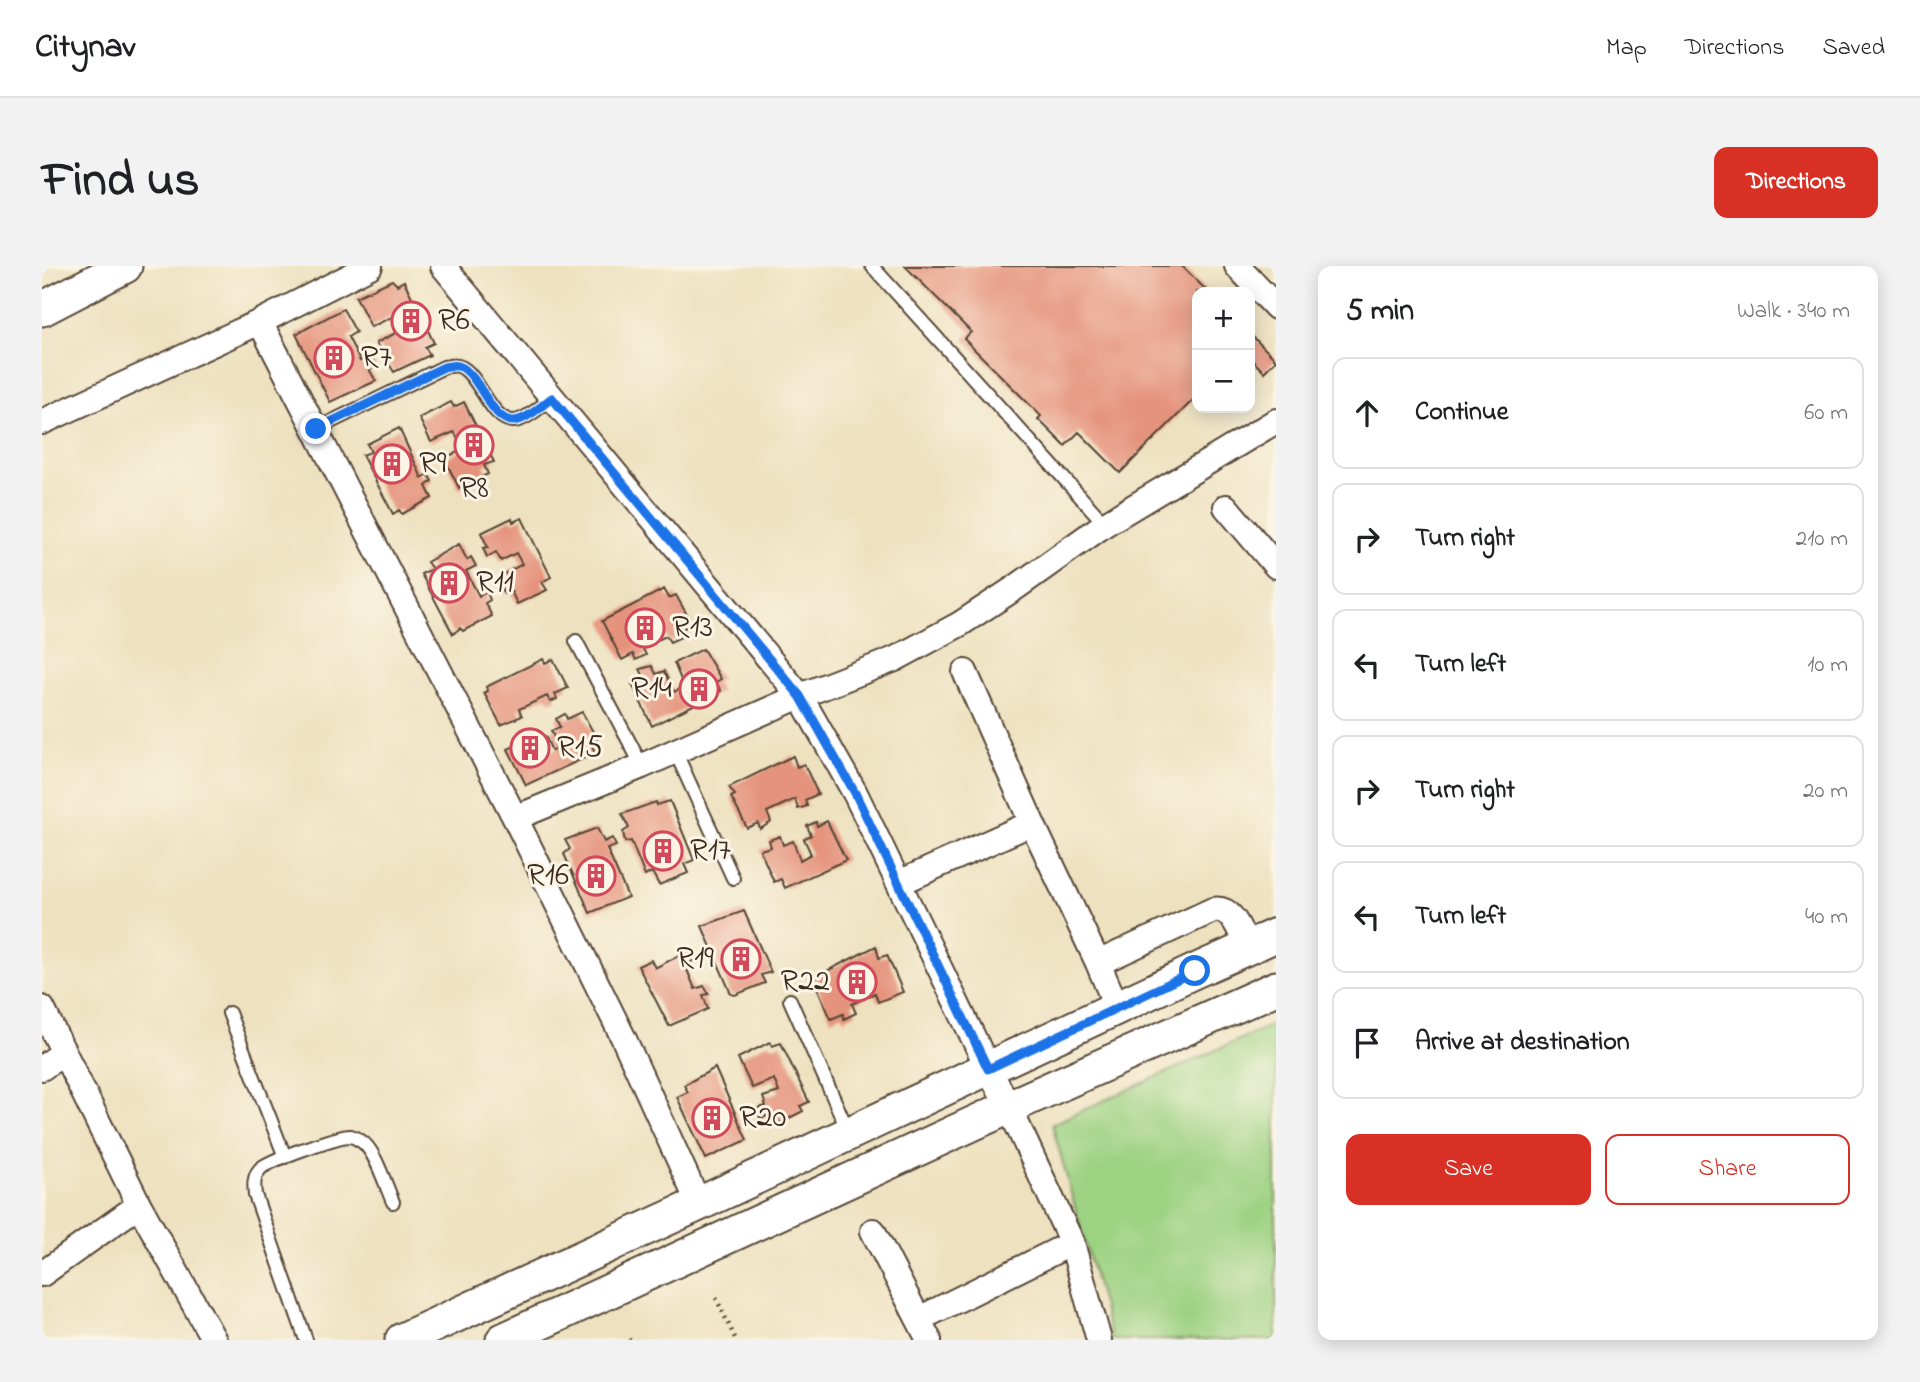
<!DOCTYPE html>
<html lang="en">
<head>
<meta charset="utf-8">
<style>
	body { margin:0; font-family:"Indie Flower",sans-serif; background:#f2f2f2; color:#202124 }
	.controls { position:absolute; right:21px; top:21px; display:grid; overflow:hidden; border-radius:14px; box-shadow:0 4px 18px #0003 }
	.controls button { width:63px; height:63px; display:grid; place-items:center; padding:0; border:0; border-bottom:2px solid #e0e0e0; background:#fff; color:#202124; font:35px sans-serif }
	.stop { position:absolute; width:21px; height:21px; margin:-16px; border:5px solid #1a73e8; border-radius:50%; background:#fff }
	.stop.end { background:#1a73e8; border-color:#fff; box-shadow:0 2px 7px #0008 }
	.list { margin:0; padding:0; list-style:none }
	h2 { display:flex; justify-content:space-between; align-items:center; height:91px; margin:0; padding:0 28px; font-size:30px }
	h2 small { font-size:23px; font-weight:400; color:#757577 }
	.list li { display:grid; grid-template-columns:46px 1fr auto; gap:21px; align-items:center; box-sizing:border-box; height:112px; margin:0 14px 14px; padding:0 14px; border:2px solid #e0e0e0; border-radius:14px }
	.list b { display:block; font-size:26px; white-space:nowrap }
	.list em { font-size:23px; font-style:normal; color:#757577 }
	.actions { display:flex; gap:14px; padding:21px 28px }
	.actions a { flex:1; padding:16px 0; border:2px solid #d93025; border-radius:14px; text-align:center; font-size:24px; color:#d93025 }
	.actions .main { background:#d93025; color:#fff }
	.icon { flex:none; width:38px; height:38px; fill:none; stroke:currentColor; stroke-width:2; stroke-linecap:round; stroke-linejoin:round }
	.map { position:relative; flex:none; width:1234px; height:1074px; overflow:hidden; border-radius:14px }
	header { display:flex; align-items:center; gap:42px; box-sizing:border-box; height:98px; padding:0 35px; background:#fff; border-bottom:2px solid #e0e0e0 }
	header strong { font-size:33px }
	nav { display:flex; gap:38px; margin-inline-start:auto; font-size:24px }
	.intro { display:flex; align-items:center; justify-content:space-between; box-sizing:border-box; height:168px; padding:0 42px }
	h1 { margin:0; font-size:49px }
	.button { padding:18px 32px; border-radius:14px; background:#d93025; color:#fff; font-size:24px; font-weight:700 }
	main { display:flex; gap:42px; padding:0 42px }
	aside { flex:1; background:#fff; border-radius:14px; box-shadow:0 4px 18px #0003 }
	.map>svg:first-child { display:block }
	.green { fill:#9ed283; stroke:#6c7e50; stroke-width:2 }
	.building { fill:#e5937b }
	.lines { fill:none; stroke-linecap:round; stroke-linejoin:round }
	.lane-casing { stroke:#564536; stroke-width:16 }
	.street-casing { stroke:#564536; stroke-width:28 }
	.secondary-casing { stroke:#564536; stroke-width:37 }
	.path { stroke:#564536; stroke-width:4.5; stroke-dasharray:2 5; stroke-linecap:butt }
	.lane { stroke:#fff; stroke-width:12 }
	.street { stroke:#fff; stroke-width:24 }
	.secondary { stroke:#fff; stroke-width:33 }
	.route { stroke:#1a73e8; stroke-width:9 }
	.labels { text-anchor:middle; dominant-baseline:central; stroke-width:6; stroke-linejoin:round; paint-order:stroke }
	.poi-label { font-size:32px; fill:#3b2a1e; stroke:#fcf5e5; text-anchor:start }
</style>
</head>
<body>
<header>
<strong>Citynav</strong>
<nav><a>Map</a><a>Directions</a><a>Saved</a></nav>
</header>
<div class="intro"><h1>Find us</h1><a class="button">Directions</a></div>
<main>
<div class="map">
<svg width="1234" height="1074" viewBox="0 0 1234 1074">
	<rect width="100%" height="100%" fill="#fcf5e5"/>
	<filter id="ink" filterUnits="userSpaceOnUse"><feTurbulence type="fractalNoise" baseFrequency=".0143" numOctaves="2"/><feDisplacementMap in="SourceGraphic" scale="14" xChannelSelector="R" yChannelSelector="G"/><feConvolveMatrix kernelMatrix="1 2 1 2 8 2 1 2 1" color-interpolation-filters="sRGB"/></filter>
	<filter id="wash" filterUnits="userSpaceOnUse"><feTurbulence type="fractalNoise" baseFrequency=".00686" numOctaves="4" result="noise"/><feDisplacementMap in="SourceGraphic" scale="28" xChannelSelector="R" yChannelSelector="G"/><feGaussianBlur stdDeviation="1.57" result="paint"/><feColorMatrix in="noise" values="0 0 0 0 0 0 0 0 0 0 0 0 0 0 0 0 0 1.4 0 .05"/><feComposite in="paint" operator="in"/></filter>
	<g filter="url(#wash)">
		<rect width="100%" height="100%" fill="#ede1bf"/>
		<path class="green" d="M1234,757V1074H1070L1010,858Z"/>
		<g id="blocks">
			<path class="building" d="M863,0H1140L1166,26H1155V130L1078,207L1037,166L1023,180L996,153L999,150L922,73L929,66Z
				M350,14L355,19L362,15L392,77L383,81L388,89L352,106L334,77L360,64L352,50L329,61L314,31Z
				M301,43L314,66L306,71L318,95L328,89L334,101L327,103L334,115L288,136L254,68Z
				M1208,68L1234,94L1222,106L1208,92Z
				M409,136L412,141L422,136L452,196L442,199L446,208L417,222L402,192L423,183L412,166L389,176L377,152Z
				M357,162L380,212L386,208L390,215L384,220L390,232L360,248L357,244L351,248L320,189L329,186L325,178Z
				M470,252L471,256L480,252L509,311L500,316L505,324L475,338L469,325L462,328L457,318L467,314L464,307L480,298L474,287L459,295L454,286L445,291L441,282L446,281L439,267Z
				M417,278L425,294L429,291L434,300L424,305L437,330L445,326L448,334L443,337L450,350L421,365L418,362L411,368L379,308L390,303L385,296Z
				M622,323L627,332L634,329L650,358L636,365L639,371L628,376L624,370L600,381L604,389L594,394L591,388L580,394L560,355Z
				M661,383L679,413L674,416L679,425L610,460L590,418L603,413L598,403L610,400L614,408L622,405L632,426L642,421L632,397Z
				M501,393L503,397L511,393L526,422L513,428L515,433L508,436L505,430L477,443L480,450L459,459L442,427L446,425L444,421Z
				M540,446L555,473L549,476L553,487L484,519L466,483L482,476L479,469L489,465L493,475L503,470L510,485L517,481L509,465L518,461L514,453L523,448L525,453Z
				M751,490L755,501L762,498L776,528L763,534L765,540L756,543L753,533L725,546L729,556L718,563L716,557L705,562L689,531L693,529L687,521Z
				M628,535L652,594L642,598L646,607L617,619L610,606L603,610L589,575L583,576L581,566L587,562L580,548L614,536L615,539Z
				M785,555L804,594L743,622L739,613L732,616L718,584L729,581L727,574L738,570L741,579L751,575L758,594L769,588L762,573L769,569L765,560L774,556L775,560Z
				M555,562L562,576L570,572L574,580L565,583L586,631L548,647L522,588L528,583L523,574Z
				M702,645L729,706L719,709L723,717L693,729L689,728L660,660Z
				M834,680L837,692L845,689L861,726L836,736L833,727L810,738L814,747L802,753L801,748L789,753L771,712Z
				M648,684L651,695L643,699L653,723L662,720L667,728L661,729L666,743L627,760L596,700L609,694L613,702Z
				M728,776L730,780L739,777L767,836L758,840L761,845L730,861L725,850L718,852L716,842L724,840L721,831L737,826L732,813L710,822L696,792Z
				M673,802L705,874L664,893L635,831L646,826L642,819Z"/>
		</g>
	</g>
	<g filter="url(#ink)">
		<use href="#blocks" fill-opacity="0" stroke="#564536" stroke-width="2"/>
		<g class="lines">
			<g class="lane-casing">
				<path id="lane" d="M830,0L1063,258
					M274,163L402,101C408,100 414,98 419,101C438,110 449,156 472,155C485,154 500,139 510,132
					M534,375L600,500
					M633,485L691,612
					M748,734L807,867
					M187,747L243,891
					M264,1074L213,929C212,920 211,911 218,903C225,895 297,869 309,870C312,871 316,873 319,875C333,883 344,921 351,936"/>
			</g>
			<g class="street-casing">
				<path id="street" d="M401,0L758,430L813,527L946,802L967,841L1030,977L1057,1074
					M1195,0L1234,41
					M218,56L473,552L581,771L657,938
					M0,156L218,56L328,0
					M1184,241L1234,300
					M923,406L990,557
					M473,552L600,500L758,430L853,393L918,358L973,322L1063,258L1234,155
					M857,617L990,557L1056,697L1171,644C1191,640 1198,666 1206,682
					M1056,697L1075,742
					M0,742L97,939L172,1074
					M0,802L22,786
					M831,965L887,1074
					M0,1008L97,939
					M877,1053L1030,977"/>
			</g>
			<g class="secondary-casing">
				<path id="secondary" d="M0,43L83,0
					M360,1074L657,938L1153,705L1234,669
					M461,1074L967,841L1234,722"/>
			</g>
			<path class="path" d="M674,1032L694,1074
				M587,1073L588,1074"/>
			<use href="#lane" class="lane"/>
			<use href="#street" class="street"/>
			<use href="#secondary" class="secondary"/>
		</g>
	</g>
	<g class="lines" filter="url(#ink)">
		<path class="route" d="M274,163L402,101C408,100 414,98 419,101C438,110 449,156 472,155C485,154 500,139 510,132L758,430L813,527L946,803L1153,705"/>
	</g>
	<defs>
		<g id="building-ring" transform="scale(2.0125)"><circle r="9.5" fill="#fcf5e5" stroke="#d1495b" stroke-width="1.5"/><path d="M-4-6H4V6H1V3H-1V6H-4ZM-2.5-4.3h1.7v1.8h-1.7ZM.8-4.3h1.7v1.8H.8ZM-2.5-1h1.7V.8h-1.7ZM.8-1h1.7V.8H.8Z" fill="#d1495b"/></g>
	</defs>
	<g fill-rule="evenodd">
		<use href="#building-ring" x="369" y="55"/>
		<use href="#building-ring" x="292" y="92"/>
		<use href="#building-ring" x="432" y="179"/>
		<use href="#building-ring" x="350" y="198"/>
		<use href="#building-ring" x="407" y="317"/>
		<use href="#building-ring" x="603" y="362"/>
		<use href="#building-ring" x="657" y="423"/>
		<use href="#building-ring" x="488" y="482"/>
		<use href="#building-ring" x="621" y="585"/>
		<use href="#building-ring" x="554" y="610"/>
		<use href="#building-ring" x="699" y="693"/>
		<use href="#building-ring" x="815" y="716"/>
		<use href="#building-ring" x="670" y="852"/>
	</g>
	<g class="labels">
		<g class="poi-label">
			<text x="396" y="55">R6</text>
			<text x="319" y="92">R7</text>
			<text x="377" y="198">R9</text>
			<text x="432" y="223" text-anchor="middle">R8</text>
			<text x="434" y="317">R11</text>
			<text x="630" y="362">R13</text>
			<text x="630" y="423" text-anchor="end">R14</text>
			<text x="515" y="482">R15</text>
			<text x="648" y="585">R17</text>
			<text x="527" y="610" text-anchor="end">R16</text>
			<text x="672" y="693" text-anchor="end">R19</text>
			<text x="788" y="716" text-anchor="end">R22</text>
			<text x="697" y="852">R20</text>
		</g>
	</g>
</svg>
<div class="controls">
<button>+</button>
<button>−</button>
</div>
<div class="stop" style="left:1153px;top:705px"></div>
<div class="stop end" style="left:274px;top:163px"></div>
</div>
<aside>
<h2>5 min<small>Walk · 340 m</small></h2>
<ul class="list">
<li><svg class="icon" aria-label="ahead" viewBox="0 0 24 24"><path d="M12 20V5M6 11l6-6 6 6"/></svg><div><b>Continue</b></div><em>60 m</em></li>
<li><svg class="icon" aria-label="right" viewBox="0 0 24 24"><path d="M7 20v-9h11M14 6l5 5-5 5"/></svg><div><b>Turn right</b></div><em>210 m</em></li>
<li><svg class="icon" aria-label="left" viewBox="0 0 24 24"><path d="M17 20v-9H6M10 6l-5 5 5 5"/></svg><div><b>Turn left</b></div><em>10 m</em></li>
<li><svg class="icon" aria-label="right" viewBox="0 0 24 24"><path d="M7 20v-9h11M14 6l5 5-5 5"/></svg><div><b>Turn right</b></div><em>20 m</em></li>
<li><svg class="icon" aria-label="left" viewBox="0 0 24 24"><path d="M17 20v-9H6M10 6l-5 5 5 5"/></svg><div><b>Turn left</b></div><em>40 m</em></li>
<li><svg class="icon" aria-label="arrive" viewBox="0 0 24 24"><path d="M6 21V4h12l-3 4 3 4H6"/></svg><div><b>Arrive at destination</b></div></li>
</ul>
<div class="actions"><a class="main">Save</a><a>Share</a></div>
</aside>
</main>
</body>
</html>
